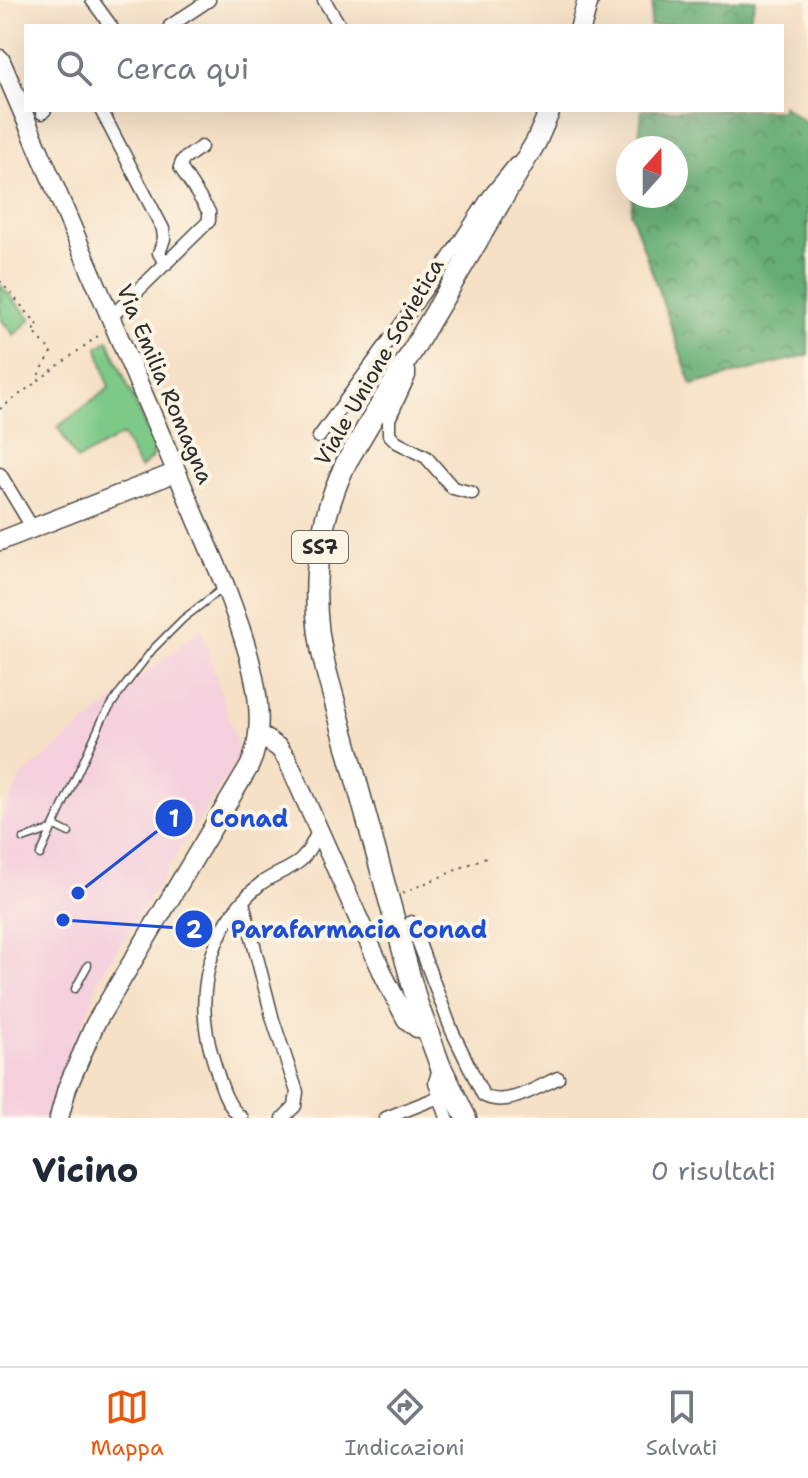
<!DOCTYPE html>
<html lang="it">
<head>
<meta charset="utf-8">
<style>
	body { margin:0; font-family:"Shantell Sans",sans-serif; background:#f6f6f7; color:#1f2937 }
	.compass { position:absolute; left:616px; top:136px; width:72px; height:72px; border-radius:50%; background:#fff; box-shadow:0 8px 32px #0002; rotate:21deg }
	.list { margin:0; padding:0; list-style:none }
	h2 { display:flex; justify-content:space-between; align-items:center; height:104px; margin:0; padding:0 32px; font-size:34px }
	h2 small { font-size:26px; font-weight:400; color:#747a83 }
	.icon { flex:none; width:44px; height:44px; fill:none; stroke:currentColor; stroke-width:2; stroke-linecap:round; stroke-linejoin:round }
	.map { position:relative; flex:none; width:808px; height:1118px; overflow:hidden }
	.search { position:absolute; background:#fff; box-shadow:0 8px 32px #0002; left:24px; right:24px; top:24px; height:88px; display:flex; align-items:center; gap:20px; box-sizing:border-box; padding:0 28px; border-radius:0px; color:#747a83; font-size:30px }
	.sheet { height:248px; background:#fff }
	nav { display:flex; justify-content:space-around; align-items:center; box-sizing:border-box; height:112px; border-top:2px solid #e0e1e3; background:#fff; font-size:22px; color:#747a83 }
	nav a { display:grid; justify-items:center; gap:4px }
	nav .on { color:#ea580c }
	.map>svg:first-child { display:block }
	.built { fill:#f4cfdd }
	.grass { fill:#7dc988; stroke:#547a5a; stroke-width:2 }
	.forest { fill:url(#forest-crowns); stroke:#486c50; stroke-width:2 }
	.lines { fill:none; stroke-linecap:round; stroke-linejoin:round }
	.lane-casing { stroke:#494642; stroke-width:9 }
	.street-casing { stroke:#494642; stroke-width:15 }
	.secondary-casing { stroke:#494642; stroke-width:21 }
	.primary-casing { stroke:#494642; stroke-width:23 }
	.path { stroke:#494642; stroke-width:2; stroke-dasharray:2 6; stroke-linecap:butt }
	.lane { stroke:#fff; stroke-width:6 }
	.street { stroke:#fff; stroke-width:12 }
	.secondary { stroke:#fff; stroke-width:18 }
	.primary { stroke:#fff; stroke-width:20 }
	.labels { text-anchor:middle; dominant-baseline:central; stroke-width:8; stroke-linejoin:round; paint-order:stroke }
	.shield { fill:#fcf5e5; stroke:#6a6863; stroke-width:2 }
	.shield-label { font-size:20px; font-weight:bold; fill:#2b2b2b }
	.street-label { font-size:22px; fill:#2b2b2b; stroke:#fcf5e5 }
	.leader { fill:none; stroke:#1d4ed8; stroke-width:3 }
	.callout-dot { fill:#1d4ed8; stroke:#fcf5e5; stroke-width:3 }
	.mark-label { font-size:24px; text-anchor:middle; font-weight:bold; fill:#fff }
	.callout-label { font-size:24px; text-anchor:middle; font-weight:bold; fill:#1d4ed8; stroke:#fcf5e5; stroke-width:8; stroke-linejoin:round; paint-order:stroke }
</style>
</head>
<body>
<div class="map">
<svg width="808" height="1118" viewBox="0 0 808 1118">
	<defs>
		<pattern id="forest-crowns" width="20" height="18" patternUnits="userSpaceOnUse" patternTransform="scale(2)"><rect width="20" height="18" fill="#66ad74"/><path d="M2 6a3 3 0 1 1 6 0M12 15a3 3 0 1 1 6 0" fill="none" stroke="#548d5f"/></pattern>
	</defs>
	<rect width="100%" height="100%" fill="#fcf5e5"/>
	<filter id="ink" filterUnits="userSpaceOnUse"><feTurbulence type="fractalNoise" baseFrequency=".0125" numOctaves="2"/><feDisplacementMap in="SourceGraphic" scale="16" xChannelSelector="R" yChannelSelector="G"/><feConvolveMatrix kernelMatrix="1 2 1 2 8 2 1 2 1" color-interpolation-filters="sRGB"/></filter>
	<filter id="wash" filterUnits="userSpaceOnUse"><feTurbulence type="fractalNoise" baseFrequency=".006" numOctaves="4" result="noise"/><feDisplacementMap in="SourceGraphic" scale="32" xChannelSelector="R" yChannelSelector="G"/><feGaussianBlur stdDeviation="1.8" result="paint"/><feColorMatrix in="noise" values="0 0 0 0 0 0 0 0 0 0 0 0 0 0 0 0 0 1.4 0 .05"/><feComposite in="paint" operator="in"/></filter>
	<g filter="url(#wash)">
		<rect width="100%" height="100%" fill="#f6e0c6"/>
		<path class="built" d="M201,628L240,755L101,975L59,1092L54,1118H0V822L21,777Z"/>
		<path class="grass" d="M0,285L31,319L14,335L0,318Z
			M108,340L154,446L153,457L140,468L122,435L77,460L58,427L109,388L98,348Z"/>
		<path class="forest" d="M653,0H756L747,26H650Z
			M782,105L808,124V355L692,385L631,213L633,196H676V148H638L642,110H782Z"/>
	</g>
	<g filter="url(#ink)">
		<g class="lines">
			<g class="lane-casing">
				<path id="lane" d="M55,826L69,833
					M23,839L52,829
					M40,855L103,718L120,692L153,649L183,619L223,588
					M75,989L88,965"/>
			</g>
			<g class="street-casing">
				<path id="street" d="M92,0L111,26
					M324,0L340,26
					M170,26L209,0
					M101,110L163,229L164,239L159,253L166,264
					M42,113L45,110
					M111,317L209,221V212L180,167L183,160L201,147
					M403,366L409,371V376L389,419V434L397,442L426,457L453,488L472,493
					M319,437L446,262L489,196L515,164
					M0,474L32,527
					M243,902L273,1020L297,1092L295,1106L283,1118
					M411,922L452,1031L483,1095C505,1109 537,1087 558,1078
					M440,1065L435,1082L447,1118
					M242,1118C225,1106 219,1078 213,1059C193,996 208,928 259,885C272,874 289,871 301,860C310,851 314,839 320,828
					M386,1118L439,1097"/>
			</g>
			<g class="secondary-casing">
				<path id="secondary" d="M0,59L224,583C243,634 275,715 249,767L95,1024L67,1088L59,1118
					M0,541L177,472
					M260,735L279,748L287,759L385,978L406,1019L417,1028H426"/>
			</g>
			<g class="primary-casing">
				<path id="primary" d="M581,26L588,0
					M466,1118L440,1065L417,1002L326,670C308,600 315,528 346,463L536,142L550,110"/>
			</g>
			<path class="path" d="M0,281L39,326L33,331L52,352L39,374L42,378
				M0,409L102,333
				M403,893L486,857"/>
			<use href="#lane" class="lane"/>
			<use href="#street" class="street"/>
			<use href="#secondary" class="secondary"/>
			<use href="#primary" class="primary"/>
		</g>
	</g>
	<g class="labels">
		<rect class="shield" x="292" y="531" width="56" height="32" rx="6"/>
		<g class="shield-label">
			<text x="320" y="547">SS7</text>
		</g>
		<g class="street-label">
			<text transform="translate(379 362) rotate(-60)">Viale Unione Sovietica</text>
			<text transform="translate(165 384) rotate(67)">Via Emilia Romagna</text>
		</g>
	</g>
	<path class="leader" d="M78 893L174 818M63 920L194 929"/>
	<g class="callout-dot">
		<circle cx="78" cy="893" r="8"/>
		<circle cx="63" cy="920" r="8"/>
		<circle cx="174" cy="818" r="20"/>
		<circle cx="194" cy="929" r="20"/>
	</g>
	<g class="mark-label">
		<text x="174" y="827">1</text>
		<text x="194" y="938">2</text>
	</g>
	<g class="callout-label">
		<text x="249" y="827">Conad</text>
		<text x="359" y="938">Parafarmacia Conad</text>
	</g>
</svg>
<svg class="compass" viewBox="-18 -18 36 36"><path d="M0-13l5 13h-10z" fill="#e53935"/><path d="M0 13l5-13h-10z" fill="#747a83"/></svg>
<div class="search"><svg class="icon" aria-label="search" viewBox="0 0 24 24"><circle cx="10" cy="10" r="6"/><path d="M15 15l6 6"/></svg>Cerca qui</div>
</div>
<section class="sheet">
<h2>Vicino<small>0 risultati</small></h2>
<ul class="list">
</ul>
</section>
<nav>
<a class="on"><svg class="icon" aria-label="map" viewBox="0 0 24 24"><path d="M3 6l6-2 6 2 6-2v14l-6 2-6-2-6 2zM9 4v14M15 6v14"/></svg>Mappa</a>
<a><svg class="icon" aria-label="directions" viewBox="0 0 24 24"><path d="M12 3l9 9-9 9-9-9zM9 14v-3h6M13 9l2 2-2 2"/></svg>Indicazioni</a>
<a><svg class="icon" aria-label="saved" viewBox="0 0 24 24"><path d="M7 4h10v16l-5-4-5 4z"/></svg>Salvati</a>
</nav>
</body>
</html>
